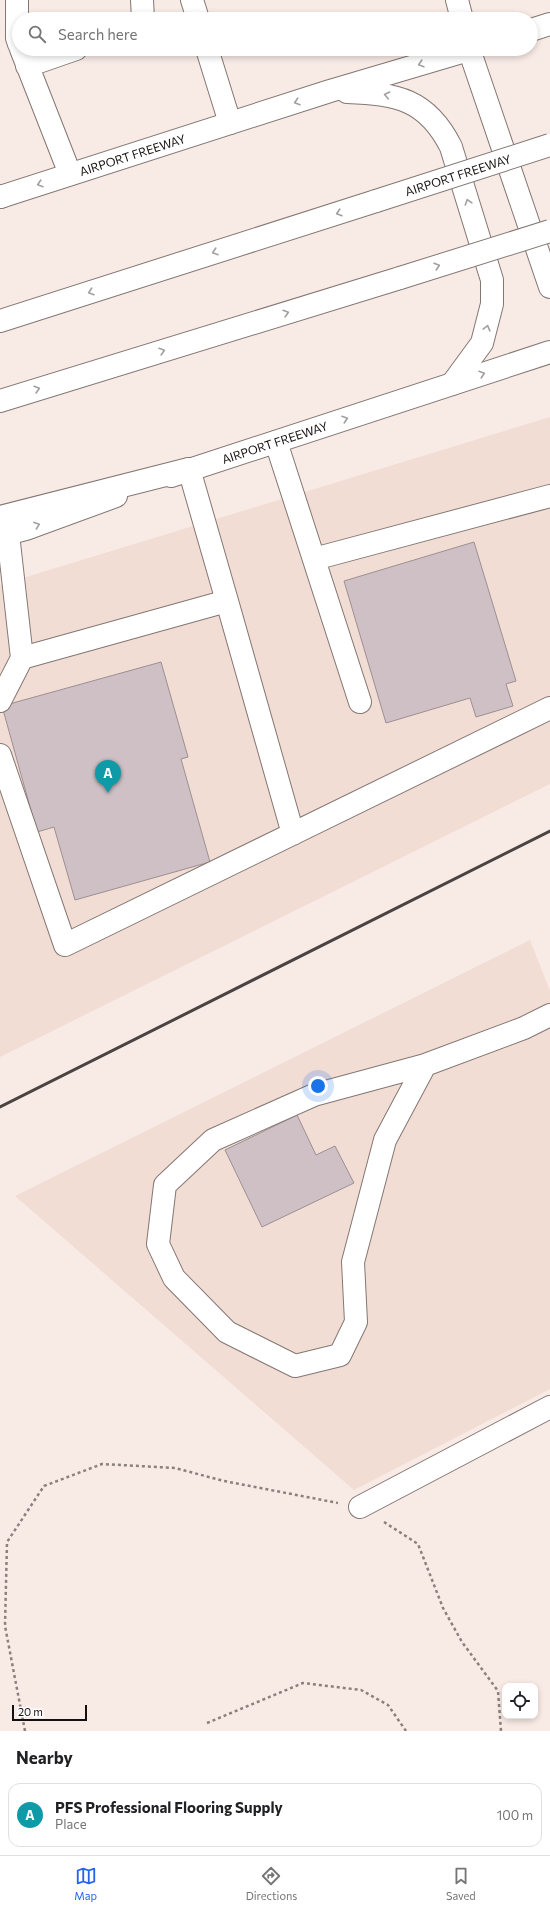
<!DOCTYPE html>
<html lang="en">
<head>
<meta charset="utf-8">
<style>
	body { margin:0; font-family:Commissioner,sans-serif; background:#f6f6f6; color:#202124 }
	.controls { position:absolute; right:12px; bottom:12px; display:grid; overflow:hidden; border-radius:8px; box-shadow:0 2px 6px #0003 }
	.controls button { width:36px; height:36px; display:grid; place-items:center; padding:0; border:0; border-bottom:1px solid #e0e0e0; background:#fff; color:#202124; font:20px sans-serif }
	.scale { position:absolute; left:12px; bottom:10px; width:75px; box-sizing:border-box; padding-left:4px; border:2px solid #15100f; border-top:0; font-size:11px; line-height:14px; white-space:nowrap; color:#15100f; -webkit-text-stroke:3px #fff; paint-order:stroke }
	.you { position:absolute; left:318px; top:1086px; width:14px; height:14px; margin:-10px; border:3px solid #fff; border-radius:50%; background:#1a73e8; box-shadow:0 0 0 6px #1a73e833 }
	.badge { display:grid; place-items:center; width:26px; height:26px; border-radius:50%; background:#2563eb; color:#fff; font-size:13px; font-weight:700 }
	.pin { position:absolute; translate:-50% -33px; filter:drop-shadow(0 1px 2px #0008) }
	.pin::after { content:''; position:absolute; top:21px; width:14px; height:12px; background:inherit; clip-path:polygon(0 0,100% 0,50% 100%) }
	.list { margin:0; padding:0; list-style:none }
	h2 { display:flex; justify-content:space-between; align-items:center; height:52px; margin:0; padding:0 16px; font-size:17px }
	h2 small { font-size:13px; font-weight:400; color:#757577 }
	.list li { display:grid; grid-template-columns:26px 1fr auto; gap:12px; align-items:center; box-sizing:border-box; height:64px; margin:0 8px 8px; padding:0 8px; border:1px solid #e0e0e0; border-radius:12px }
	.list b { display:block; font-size:15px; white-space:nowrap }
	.list p { margin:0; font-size:13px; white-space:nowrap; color:#757577 }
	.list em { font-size:13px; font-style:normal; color:#757577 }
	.icon { flex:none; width:22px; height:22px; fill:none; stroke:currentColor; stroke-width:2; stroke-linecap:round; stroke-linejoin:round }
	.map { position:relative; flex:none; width:550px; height:1731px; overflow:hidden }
	.search { position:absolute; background:#fff; box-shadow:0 2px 6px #0003; left:12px; right:12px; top:12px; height:44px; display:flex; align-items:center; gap:10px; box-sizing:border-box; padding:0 14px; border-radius:22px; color:#757577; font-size:15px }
	.sheet { height:124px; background:#fff }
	nav { display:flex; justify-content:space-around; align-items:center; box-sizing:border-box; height:56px; border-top:1px solid #e0e0e0; background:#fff; font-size:11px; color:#757577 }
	nav a { display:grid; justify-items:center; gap:2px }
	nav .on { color:#2563eb }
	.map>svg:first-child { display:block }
	.built { fill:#f2ddd5 }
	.building { fill:#cec0c5; stroke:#9c8f93 }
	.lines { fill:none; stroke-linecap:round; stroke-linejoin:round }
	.minor-casing { stroke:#837773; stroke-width:24 }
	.major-casing { stroke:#837773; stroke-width:24 }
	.highway-casing { stroke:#837773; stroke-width:24 }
	.path { stroke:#8a817e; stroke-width:2.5; stroke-dasharray:3 3; stroke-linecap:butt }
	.minor { stroke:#fff; stroke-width:22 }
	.major { stroke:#fff; stroke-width:22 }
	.highway { stroke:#fff; stroke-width:22 }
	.rail { stroke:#4a4341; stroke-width:3 }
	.highway-bridge-casing { stroke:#837773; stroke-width:24; stroke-linecap:butt }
	.highway-bridge { stroke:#fff; stroke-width:22 }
	.oneway { stroke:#a19f9f }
	.labels { text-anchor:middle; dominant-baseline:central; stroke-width:3; stroke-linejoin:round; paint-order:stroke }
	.street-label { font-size:12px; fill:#15100f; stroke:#fff }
</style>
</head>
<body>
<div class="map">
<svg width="550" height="1731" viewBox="0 0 550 1731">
	<rect width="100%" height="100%" fill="#f8eae5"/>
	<path class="built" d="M550,417V784L0,1057V585Z
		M530,940L550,991V1389L354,1490L15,1196Z"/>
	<path class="building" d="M474,542L516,681L506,684L513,706L476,717L470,698L386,723L344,581Z
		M161,662L188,757L181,759L210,862L75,900L54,827L37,832L2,706Z
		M297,1115L316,1155L335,1146L354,1183L262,1227L225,1150Z"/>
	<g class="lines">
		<g class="minor-casing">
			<path id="minor" d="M17,0V38L19,44
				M142,0L143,19
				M192,0L198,19
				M457,0L462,19
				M21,49L70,174
				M207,49L230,123
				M469,49L550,287
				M27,66L76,49
				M276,442L360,702
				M314,559L550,496
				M227,601L293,834
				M22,658L227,601L189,469
				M0,701L22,658L8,534
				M0,755L65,945L550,708
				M425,1065L314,1095L213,1140L165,1185L158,1244L174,1278L227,1332L295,1366L340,1355L356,1322L353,1262L385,1140L425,1065L524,1028L550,1015
				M360,1507L550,1407"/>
		</g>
		<g class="major-casing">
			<g id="major">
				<path d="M531,30L550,24"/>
				<path d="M347,92C397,94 427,99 451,147L492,280V304L482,343L452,384"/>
				<path id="s1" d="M0,197L330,91L472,49"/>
				<path id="s2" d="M171,476L550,352"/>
				<path d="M0,536L26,529L116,496"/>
			</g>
		</g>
		<g class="highway-casing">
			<path id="highway" d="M0,197L3,196
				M0,321L376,201
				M0,401L400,278
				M0,517L189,469"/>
		</g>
		<path class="path" d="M384,1522L418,1544L443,1608L462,1642L498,1691L501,1731
			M207,1723L303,1683L361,1690L388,1705L406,1731
			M25,1731L5,1626L7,1542L44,1486L102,1464L175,1468L224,1481L338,1503"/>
		<use href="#minor" class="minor"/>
		<use href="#major" class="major"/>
		<use href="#highway" class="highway"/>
		<path class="rail" d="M0,1107L550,831"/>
		<g class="highway-bridge-casing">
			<g id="highway-bridge">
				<path id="s3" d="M376,201L550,145"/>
				<path d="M400,278L550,231"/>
			</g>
		</g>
		<use href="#highway-bridge" class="highway-bridge"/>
	</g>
	<defs><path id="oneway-chevron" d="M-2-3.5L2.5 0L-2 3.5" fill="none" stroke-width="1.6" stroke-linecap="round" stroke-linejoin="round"/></defs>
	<g class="oneway">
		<use href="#oneway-chevron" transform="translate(421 64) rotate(163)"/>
		<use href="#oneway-chevron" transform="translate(387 95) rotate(-168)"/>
		<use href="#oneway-chevron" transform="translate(297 102) rotate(162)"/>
		<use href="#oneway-chevron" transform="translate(40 184) rotate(162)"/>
		<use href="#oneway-chevron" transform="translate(468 202) rotate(-107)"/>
		<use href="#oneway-chevron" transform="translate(339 213) rotate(162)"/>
		<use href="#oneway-chevron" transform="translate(215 252) rotate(162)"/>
		<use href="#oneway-chevron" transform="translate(437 266) rotate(-18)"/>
		<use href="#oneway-chevron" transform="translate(91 292) rotate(162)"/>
		<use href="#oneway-chevron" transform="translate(286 313) rotate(-17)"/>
		<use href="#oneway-chevron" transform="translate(487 328) rotate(-75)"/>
		<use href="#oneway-chevron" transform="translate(162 351) rotate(-17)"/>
		<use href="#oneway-chevron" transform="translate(482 374) rotate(-18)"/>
		<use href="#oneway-chevron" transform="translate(37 389) rotate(-17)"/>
		<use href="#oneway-chevron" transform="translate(345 419) rotate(-18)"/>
		<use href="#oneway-chevron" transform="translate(37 525) rotate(-20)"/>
	</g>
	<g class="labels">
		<g class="street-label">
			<text stroke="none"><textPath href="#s1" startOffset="139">AIRPORT FREEWAY</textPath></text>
			<text stroke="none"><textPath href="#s3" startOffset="86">AIRPORT FREEWAY</textPath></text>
			<text stroke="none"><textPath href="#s2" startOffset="109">AIRPORT FREEWAY</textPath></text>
		</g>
	</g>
</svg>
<div class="controls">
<button><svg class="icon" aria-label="locate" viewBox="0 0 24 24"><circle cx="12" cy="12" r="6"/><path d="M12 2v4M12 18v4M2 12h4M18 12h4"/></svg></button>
</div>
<div class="scale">20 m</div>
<div class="you"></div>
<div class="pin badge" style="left:108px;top:793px;background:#0f9aa8">A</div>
<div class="search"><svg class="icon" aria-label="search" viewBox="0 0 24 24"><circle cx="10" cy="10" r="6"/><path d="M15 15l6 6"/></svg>Search here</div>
</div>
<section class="sheet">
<h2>Nearby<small></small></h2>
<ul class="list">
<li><span class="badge" style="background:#0f9aa8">A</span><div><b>PFS Professional Flooring Supply</b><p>Place</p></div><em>100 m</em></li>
</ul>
</section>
<nav>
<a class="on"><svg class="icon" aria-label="map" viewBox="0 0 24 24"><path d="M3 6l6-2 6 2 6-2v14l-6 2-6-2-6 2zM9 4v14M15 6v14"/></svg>Map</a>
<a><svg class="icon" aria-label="directions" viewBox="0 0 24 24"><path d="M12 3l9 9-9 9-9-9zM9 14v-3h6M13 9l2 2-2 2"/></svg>Directions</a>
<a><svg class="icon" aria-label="saved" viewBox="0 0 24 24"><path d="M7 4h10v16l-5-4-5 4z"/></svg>Saved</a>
</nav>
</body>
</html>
